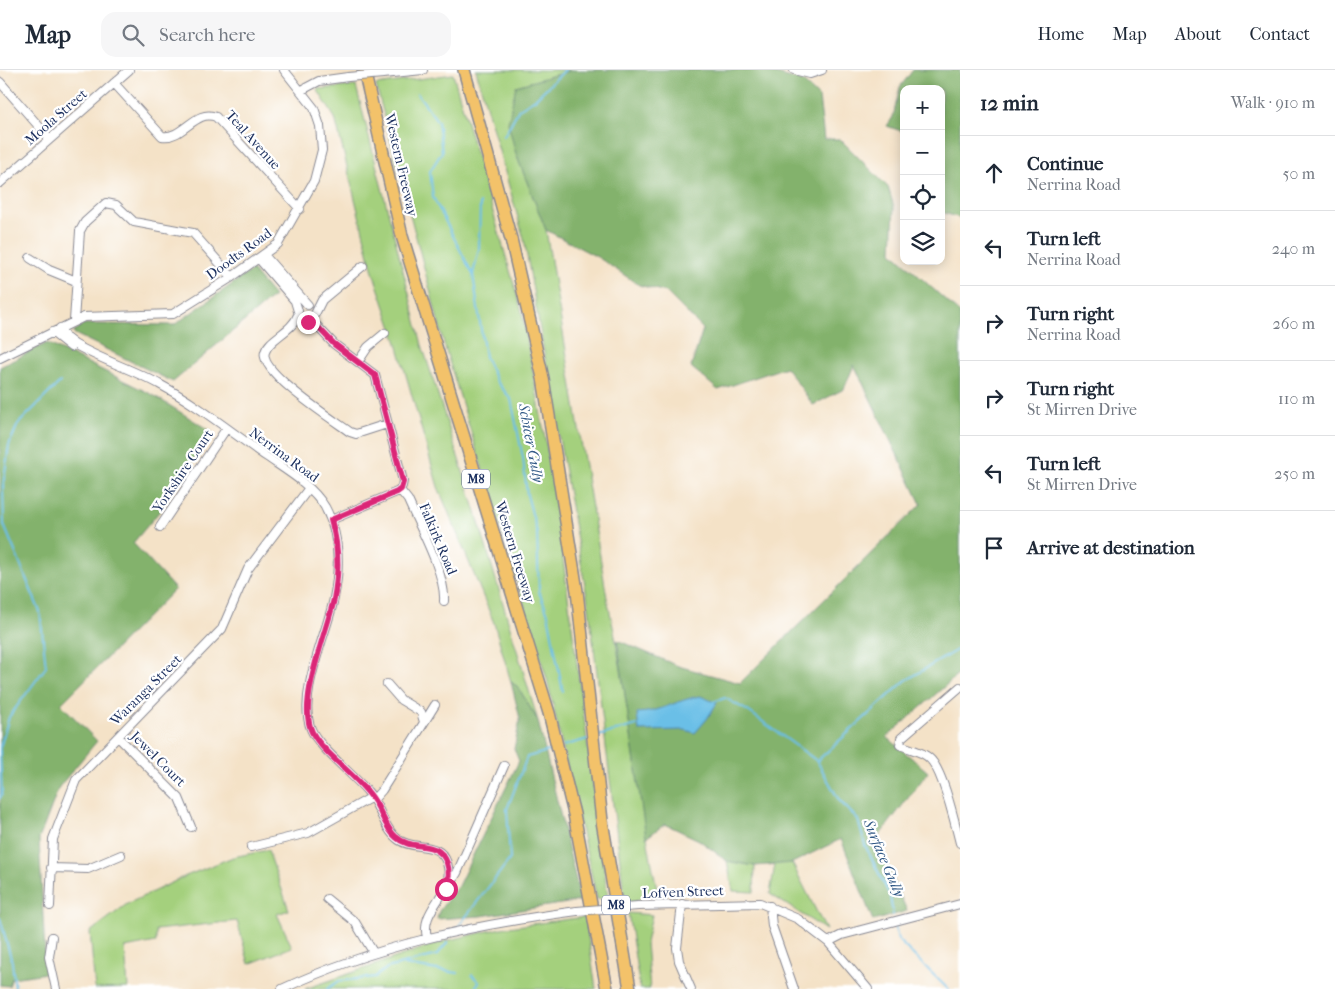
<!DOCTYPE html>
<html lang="en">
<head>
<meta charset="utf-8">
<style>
	body { margin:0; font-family:"IM FELL French Canon",serif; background:#f6f6f7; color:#1f2937 }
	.controls { position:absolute; right:15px; top:15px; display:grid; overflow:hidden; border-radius:10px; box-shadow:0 2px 12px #0003 }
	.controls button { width:45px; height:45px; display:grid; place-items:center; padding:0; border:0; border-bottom:1px solid #e0e1e3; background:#fff; color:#1f2937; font:25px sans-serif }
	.stop { position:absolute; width:15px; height:15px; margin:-11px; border:4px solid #db2777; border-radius:50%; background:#fff }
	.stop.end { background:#db2777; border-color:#fff; box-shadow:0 1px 5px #0008 }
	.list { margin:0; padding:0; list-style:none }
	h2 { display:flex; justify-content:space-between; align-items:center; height:65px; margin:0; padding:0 20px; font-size:21px }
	h2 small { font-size:16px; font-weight:400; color:#747a83 }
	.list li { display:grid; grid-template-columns:32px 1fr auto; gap:15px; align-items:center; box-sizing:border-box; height:75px; padding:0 20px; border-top:1px solid #e0e1e3 }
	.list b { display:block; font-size:19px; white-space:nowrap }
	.list p { margin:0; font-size:16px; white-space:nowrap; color:#747a83 }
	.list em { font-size:16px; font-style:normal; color:#747a83 }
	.icon { flex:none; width:28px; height:28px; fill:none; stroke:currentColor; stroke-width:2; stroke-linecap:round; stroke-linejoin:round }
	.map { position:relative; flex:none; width:960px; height:919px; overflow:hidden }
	header { display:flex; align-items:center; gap:30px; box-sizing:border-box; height:70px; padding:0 25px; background:#fff; border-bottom:1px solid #e0e1e3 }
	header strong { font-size:24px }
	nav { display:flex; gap:28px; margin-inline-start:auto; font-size:18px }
	.search { width:350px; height:45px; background:#f6f6f7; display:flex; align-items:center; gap:12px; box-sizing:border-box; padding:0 18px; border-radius:15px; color:#747a83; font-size:19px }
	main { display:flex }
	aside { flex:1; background:#fff }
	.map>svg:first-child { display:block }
	.green { fill:#a4d07d; stroke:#60806e }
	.forest { fill:#83b26c; stroke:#4f7065 }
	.water { fill:#6bbfe7; stroke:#4377a2 }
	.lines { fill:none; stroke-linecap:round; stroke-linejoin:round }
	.stream { stroke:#6bbfe7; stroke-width:2 }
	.minor-casing { stroke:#888892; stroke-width:10 }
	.highway-casing { stroke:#888892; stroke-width:14 }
	.minor { stroke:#fff; stroke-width:8 }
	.highway { stroke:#f3c26a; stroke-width:11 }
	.minor-bridge-casing { stroke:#888892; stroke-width:10; stroke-linecap:butt }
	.minor-bridge { stroke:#fff; stroke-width:8 }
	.route { stroke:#db2777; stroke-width:6 }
	.labels { text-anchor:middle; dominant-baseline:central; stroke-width:4.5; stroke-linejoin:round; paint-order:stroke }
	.shield { fill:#fff; stroke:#5f6d8e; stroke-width:1 }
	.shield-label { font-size:12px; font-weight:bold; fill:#1b2f5e }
	.street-label { font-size:14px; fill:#1b2f5e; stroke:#fff }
	.water-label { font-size:15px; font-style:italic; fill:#335a87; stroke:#fff }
</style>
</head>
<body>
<header>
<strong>Map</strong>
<div class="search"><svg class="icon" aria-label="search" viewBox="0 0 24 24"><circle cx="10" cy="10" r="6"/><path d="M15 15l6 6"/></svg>Search here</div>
<nav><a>Home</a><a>Map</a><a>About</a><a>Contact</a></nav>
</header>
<main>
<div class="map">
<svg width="960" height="919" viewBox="0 0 960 919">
	<rect width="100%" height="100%" fill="#fff"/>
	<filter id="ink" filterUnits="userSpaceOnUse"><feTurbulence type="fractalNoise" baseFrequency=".02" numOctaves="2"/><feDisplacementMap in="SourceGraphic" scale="10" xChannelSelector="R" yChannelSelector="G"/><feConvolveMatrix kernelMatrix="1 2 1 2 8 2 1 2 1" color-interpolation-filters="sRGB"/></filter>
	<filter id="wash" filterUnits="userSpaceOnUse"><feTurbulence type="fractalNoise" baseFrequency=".0096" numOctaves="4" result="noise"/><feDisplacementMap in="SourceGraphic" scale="20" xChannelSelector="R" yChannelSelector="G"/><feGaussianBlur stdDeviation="1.12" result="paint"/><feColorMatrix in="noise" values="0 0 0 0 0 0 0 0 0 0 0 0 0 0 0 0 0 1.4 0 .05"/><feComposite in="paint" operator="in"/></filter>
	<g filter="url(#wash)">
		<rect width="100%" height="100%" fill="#f4e2c7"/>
		<path class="green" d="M476,0H573L516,16V84L546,160L607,528C629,624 636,723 657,819L635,832H625L589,538L524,169Z
			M453,4L522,242L552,406L608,828L597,829L547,609L446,281L376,15Z
			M356,16L422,275L474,436L538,651L518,617L511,612L494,553L438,417L396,270L373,202L335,48L317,19Z
			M268,780L289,840L277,844L292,877L249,894L237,851L156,860V872L125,878L128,918L95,919L90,862L127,834L186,806L233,787Z
			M727,791L755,796L754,822L733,821Z
			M792,793L826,860L770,824L775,794Z
			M628,843L652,845L646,873L650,919H640Z
			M585,847L596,919H305L441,872L501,858Z"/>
		<path class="forest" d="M573,0H762L802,11L819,27L824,69H840L888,117L894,137L892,182L960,243V603L887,667L928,702L876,770L907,841L873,851L841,769L792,793L755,796L727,791L699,770L665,754L646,768L617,570L678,596L740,613L921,434L854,295L844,319L813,335L786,297L718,320L691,297L703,259L666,222L639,215L599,188L546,160L516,84L508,53L516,16Z
			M913,0H960V148L941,142V19H904V62L887,56L893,47L900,17Z
			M252,200L274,226L173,312L73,263L83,254L174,255Z
			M47,273L153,325L212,362L159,442L133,473L175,519L61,634L97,671L59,717L39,769L46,903L12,908L9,916L0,915V297Z
			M511,612L518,617L538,651L581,831L481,846L437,849L439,841L458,816L519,691L514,679L520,649Z"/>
		<path class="water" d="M700,626L717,633L707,649L695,663L685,660L639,661L637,643C662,642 676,630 700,626Z"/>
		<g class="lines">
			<path class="stream" d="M417,23L438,52L442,82L430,101L433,127L472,203
				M504,66L519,39L535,29L565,0
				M480,133L479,179L473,204L485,287L497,312L511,329L523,388L527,425L537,462L539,522L548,544L563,622
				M713,632L725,628L748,641L817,691L905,611L960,578
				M598,666L637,655
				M563,676L588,669
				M0,678L9,647L46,597L40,542L4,455L3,416L9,375L18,354L60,312
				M0,680L2,724L0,728
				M817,691L839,730L858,750L865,775L890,826L893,845
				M0,848L12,892L15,919
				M895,855L898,870L948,919
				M458,857L510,789L507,739L527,687L552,680
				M404,895L458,903
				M472,905L479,912L474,919
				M327,919L339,911L375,907L387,898L437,885L448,872"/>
		</g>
	</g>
	<g filter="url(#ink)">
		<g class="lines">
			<g class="minor-casing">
				<path id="minor" d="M794,0L810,4L822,0
					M383,4L423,0
					M0,12L50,69
					M114,13L162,66C182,70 196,38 216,47L300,139
					M302,20L319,11L348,7
					M0,113L129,0
					M264,185L308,235
					M30,188L49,200L76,211
					M259,189L295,231L298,241
					M315,244L322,230L363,196
					M298,245C292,262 269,268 265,282C258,302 335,351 350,362L356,364L387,354
					M74,251L80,161L85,152L106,133L116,135L134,152L193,163L232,207
					M308,252L317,256L334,274L375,305L403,411L402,416L399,421L331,450
					M60,258L65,267L74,274C101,290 132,299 159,314C197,334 231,362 267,387C287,401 312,415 325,437C340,465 340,498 334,528C327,564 297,624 311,659C318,677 354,705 368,722C380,735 384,760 399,770C415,781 439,770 447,793C457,823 419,838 427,867
					M52,262L71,277
					M0,288L84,247L173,244L232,207L278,174L314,111L322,80L320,56L314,38L284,0
					M358,292L368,277L385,263
					M400,420L408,430C419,456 446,504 444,531
					M160,457L226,359
					M387,614L401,630L421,642L424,652
					M960,617L901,668L900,675C909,679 922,681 929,688C943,699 955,754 960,773
					M118,667L179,728L191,757
					M374,729L382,720L435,635
					M251,777L308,763L372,727
					M51,798L88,799L121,785
					M449,810L453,809L457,803L504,696
					M327,829L355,852L373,882
					M682,834L677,878L679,891L691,919
					M50,836L53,769L76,710L222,559L248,499L309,418
					M638,836L760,833L798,849L828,872L842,865L960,834
					M770,836L772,856L794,919
					M52,867L49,887L56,919
					M828,872L868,919
					M282,919C377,875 473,855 577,841"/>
			</g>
			<g class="highway-casing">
				<path id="highway" d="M364,0L402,166L549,643L574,744L607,919
					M464,0L511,169L543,308L577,521L602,751L630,919"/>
			</g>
			<use href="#minor" class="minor"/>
			<use href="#highway" class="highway"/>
			<g class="minor-bridge-casing">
				<path id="minor-bridge" d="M348,7L383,4
					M577,841L638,836"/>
			</g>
			<use href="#minor-bridge" class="minor-bridge"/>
		</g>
	</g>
	<g class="lines" filter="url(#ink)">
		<path class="route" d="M308,252L316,255L334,274L375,305L403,412L401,419L397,422L331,450C339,476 339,503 334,529C327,561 297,632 312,662C324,685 360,707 375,732C382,743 386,759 396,767C412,782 438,768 447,793C450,802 449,810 446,819"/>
	</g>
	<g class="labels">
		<g class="shield">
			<rect x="462" y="399.5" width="28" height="19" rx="4"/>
			<rect x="602" y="825.5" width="28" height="19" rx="4"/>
		</g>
		<g class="shield-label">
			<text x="476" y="409">M8</text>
			<text x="616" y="835">M8</text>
		</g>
		<g class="street-label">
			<text transform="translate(56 47) rotate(-41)">Moola Street</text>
			<text transform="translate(253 70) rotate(48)">Teal Avenue</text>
			<text transform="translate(401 95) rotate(77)">Western Freeway</text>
			<text transform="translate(239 184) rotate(-36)">Doodts Road</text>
			<text transform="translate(284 385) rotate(36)">Nerrina Road</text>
			<text transform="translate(183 401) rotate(-56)">Yorkshire Court</text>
			<text transform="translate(438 469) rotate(67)">Falkirk Road</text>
			<text transform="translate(515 482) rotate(73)">Western Freeway</text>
			<text transform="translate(146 620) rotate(-45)">Waranga Street</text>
			<text transform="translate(158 689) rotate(45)">Jewel Court</text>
			<text transform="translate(683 822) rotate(-2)">Lofven Street</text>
		</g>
		<g class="water-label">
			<text transform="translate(531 373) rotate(79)">Schicer Gully</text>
			<text transform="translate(884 788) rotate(67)">Surface Gully</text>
		</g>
	</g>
</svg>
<div class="controls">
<button>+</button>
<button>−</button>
<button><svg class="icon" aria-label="locate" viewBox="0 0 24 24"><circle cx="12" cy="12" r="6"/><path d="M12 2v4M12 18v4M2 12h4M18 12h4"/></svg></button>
<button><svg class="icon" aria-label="layers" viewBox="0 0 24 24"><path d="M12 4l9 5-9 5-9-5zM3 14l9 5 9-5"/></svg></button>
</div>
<div class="stop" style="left:446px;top:819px"></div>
<div class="stop end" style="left:308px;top:252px"></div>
</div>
<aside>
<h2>12 min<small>Walk · 910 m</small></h2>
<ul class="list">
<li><svg class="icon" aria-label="ahead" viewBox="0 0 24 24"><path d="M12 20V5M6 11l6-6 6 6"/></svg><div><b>Continue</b><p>Nerrina Road</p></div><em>50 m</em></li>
<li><svg class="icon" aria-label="left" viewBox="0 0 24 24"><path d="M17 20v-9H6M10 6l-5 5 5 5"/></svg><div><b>Turn left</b><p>Nerrina Road</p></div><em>240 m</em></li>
<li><svg class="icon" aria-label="right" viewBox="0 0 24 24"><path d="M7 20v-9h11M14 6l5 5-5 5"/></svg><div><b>Turn right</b><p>Nerrina Road</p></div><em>260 m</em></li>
<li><svg class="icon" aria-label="right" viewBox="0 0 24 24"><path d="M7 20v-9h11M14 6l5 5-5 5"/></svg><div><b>Turn right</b><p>St Mirren Drive</p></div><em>110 m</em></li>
<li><svg class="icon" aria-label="left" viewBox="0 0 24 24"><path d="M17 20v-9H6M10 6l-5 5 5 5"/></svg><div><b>Turn left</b><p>St Mirren Drive</p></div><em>250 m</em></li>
<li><svg class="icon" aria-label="arrive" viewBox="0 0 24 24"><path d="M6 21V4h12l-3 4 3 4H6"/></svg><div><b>Arrive at destination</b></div></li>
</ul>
</aside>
</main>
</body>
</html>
